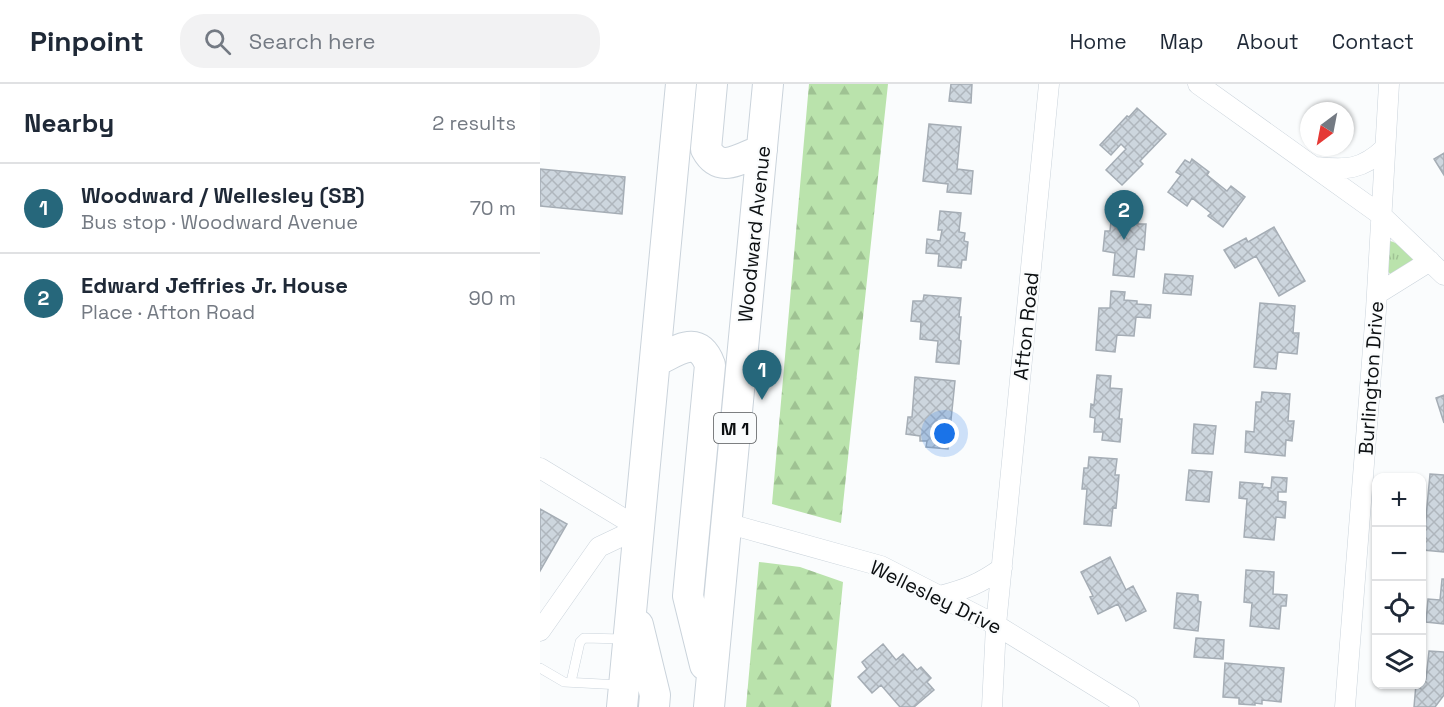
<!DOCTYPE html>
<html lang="en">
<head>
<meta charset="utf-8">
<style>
	body { margin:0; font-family:"Space Grotesk",sans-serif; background:#f2f2f3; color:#1f2937 }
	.controls { position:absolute; right:18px; bottom:18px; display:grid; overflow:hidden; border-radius:12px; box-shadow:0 2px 4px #0004 }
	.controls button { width:54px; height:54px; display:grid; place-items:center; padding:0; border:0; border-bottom:2px solid #e0e1e3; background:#fff; color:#1f2937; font:30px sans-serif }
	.compass { position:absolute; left:760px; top:18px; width:54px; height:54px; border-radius:50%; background:#fff; box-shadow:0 2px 4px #0004; rotate:212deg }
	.you { position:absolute; left:405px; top:350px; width:21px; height:21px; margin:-15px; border:4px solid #fff; border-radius:50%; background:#1a73e8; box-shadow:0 0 0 9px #1a73e833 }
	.badge { display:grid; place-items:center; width:39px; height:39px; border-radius:50%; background:#26677b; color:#fff; font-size:20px; font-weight:700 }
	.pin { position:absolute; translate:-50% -50px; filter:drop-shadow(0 2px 3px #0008) }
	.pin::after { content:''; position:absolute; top:32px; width:21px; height:18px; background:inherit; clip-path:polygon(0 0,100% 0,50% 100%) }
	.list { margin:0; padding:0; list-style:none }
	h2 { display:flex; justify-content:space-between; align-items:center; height:78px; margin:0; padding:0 24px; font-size:26px }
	h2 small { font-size:20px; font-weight:400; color:#747a83 }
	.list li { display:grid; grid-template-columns:39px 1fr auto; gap:18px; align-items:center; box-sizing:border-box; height:90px; padding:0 24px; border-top:2px solid #e0e1e3 }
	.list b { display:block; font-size:22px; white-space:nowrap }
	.list p { margin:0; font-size:20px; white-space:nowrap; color:#747a83 }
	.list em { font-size:20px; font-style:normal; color:#747a83 }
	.icon { flex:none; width:33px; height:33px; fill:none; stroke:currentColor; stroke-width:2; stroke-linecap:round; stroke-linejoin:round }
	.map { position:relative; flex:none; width:904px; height:623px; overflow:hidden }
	header { display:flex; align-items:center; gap:36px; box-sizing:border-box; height:84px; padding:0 30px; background:#fff; border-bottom:2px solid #e0e1e3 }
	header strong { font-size:28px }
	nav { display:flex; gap:33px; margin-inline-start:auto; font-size:21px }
	.search { width:420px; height:54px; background:#f2f2f3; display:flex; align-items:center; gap:15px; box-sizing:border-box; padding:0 21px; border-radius:24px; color:#747a83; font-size:22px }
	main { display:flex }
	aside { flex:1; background:#fff }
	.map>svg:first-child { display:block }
	.grass { fill:url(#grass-tufts) }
	.forest { fill:url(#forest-firs) }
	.building { fill:url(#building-cross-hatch); stroke:#a5adb5; stroke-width:1.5 }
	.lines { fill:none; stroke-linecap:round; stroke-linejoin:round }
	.lane-casing { stroke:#cad3db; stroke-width:10 }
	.street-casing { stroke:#cad3db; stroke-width:21 }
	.primary-casing { stroke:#cad3db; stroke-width:32 }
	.lane { stroke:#fff; stroke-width:9 }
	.street { stroke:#fff; stroke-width:20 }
	.primary { stroke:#fff; stroke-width:30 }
	.labels { text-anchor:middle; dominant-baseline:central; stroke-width:4.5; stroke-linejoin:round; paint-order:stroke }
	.shield { fill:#fafcfd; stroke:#535658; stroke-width:1.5 }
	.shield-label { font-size:18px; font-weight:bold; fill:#0c0f11 }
	.street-label { font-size:20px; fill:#0c0f11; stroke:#fafcfd }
</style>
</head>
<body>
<header>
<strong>Pinpoint</strong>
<div class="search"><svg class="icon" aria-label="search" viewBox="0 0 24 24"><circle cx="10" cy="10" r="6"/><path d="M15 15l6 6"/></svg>Search here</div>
<nav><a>Home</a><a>Map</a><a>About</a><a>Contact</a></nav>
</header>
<main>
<aside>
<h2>Nearby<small>2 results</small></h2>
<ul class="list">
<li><span class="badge">1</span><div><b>Woodward / Wellesley (SB)</b><p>Bus stop · Woodward Avenue</p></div><em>70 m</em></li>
<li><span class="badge">2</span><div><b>Edward Jeffries Jr. House</b><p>Place · Afton Road</p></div><em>90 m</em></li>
</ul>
</aside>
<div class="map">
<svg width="904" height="623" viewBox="0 0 904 623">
	<defs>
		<pattern id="grass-tufts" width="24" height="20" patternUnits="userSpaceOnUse" patternTransform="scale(1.5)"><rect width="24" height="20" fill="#bae3ac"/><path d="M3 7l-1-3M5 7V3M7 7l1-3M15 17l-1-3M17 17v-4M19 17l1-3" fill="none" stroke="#9fc293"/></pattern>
		<pattern id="forest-firs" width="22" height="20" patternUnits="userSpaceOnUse" patternTransform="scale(1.5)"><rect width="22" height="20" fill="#bae3ac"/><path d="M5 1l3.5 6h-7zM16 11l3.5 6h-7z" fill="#9fc293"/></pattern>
		<pattern id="building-cross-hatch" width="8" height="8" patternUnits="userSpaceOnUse" patternTransform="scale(1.5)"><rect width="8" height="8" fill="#cdd6de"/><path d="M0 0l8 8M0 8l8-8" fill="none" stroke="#afb6bd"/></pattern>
	</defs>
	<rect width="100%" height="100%" fill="#fafcfd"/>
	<path class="grass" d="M850,157C858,159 872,168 875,177L855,191L850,190L847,186Z"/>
	<path class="forest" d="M269,0H348L301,439L232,420Z
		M219,478L260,483L303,498L291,623H206Z"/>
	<path class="building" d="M411,0H432L431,19L409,17Z
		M597,24L626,50L600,77L603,80L582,101L566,86L586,65L581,60L571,71L560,61L587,32L589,33Z
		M389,40L421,43L417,85L433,87L431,110L407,108L408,100L383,97Z
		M904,69V91L894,75Z
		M652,75L669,88L667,91L687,107L691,102L705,113L683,143L668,132L671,129L652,114L647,122L628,108L641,91L636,88L645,76L650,79Z
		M0,85L85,93L82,130L0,122Z
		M400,127L421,129L419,148L425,149L424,157L428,158L426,176H422L421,184L398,182L399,170L386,169L387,155L400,157L402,146H398Z
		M579,128L598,130V140H606L604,166L597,165L594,193L573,191L575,169L563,167L565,147H570L571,137L578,138Z
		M734,143L765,197L739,212L716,172L695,184L684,166L706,154L708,158Z
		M625,190L653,192L651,211L623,209Z
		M571,207L585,208L584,216L597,217V220L611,221L610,234L596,233L594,252L577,251L575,268L556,266L559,224H570Z
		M384,211L421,214L419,233H421L419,256L421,257L419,280L396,278L398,257L380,255L381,238L371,237L373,217H383Z
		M720,219L755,222L753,249H759L757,270L738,268L736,285L714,283Z
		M557,291L571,292L570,304L582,305L579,335H582L580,358L562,356L563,348H554L555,334L550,333L551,320L554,321Z
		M375,293L415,297L408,365L386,363L387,357H380V352L366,350L368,333H372Z
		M722,308L750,310L748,337H754L752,357L746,356L745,372L705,368L706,347L714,348L716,318H721Z
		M904,311V339L896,314Z
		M654,340L676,342L673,370L652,369Z
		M549,373L577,375L575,391H579L576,424L573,423L571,442L544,440L547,405H542L544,384H548Z
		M649,386L672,388L669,418L646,416Z
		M890,390L904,391V468L883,466Z
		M732,393L747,394L746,408H738V417L746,418L745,434L736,433L734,456L704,453L707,415L699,414L700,398L723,400L722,403L731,404Z
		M0,425L27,440L0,487Z
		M570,473L586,506L593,502L606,527L586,537L578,520L558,530L550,513L553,512L541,488Z
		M706,486L734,488L733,510L747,511L746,522H741L739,545L710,542L712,519L704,518Z
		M902,495H904V540L886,538L888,515L900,516Z
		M637,509L658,511V517L661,518L658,547L634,544Z
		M656,554L684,556L683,575L654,573Z
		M343,560L356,576L363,570L377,586L381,583L391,594L387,598L394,606L374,623H360L341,601L332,609L318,593L327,585L322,578Z
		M889,567L904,568V611L895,623H874L876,600H882V594L886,595Z
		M685,579L744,584L741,618L722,616V620L715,619V621L699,620V614L683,613Z"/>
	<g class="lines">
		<g class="lane-casing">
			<path id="lane" d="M0,584L24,598L81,601
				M31,598L40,558L44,554L83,555"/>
		</g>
		<g class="street-casing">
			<path id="street" d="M658,0L841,131L904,191
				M776,83C807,86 822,86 845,64
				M837,210L890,177
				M0,384L99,444
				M186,439L341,482L456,541L589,623
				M400,512C426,505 440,500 462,484
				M0,547L59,463L99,444
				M452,623L456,541L509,0
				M805,623L836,226L849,0"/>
		</g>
		<g class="primary-casing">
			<path id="primary" d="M172,0L166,65C180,91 200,74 222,66
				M116,277C138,267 158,249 170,281L148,512L165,581
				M98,541L115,611L114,623
				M82,623L141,0
				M169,623L228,0"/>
		</g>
		<use href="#lane" class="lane"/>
		<use href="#street" class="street"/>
		<use href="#primary" class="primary"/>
	</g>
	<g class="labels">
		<rect class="shield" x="174" y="329" width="42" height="30" rx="4.5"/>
		<g class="shield-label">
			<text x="195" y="344">M 1</text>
		</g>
		<g class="street-label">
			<text transform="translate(214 150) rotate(-84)">Woodward Avenue</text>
			<text transform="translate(486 242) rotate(-84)">Afton Road</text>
			<text transform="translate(831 294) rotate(-86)">Burlington Drive</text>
			<text transform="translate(396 513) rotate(26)">Wellesley Drive</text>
		</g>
	</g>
</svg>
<div class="controls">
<button>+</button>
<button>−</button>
<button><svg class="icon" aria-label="locate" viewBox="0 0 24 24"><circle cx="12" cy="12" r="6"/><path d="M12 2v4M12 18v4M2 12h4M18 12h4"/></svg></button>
<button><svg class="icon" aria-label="layers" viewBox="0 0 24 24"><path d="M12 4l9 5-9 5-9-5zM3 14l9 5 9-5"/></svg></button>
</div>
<svg class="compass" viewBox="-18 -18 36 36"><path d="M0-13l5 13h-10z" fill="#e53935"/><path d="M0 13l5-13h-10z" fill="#747a83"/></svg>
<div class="you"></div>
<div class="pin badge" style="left:222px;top:316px">1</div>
<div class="pin badge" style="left:584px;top:156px">2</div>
</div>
</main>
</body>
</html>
